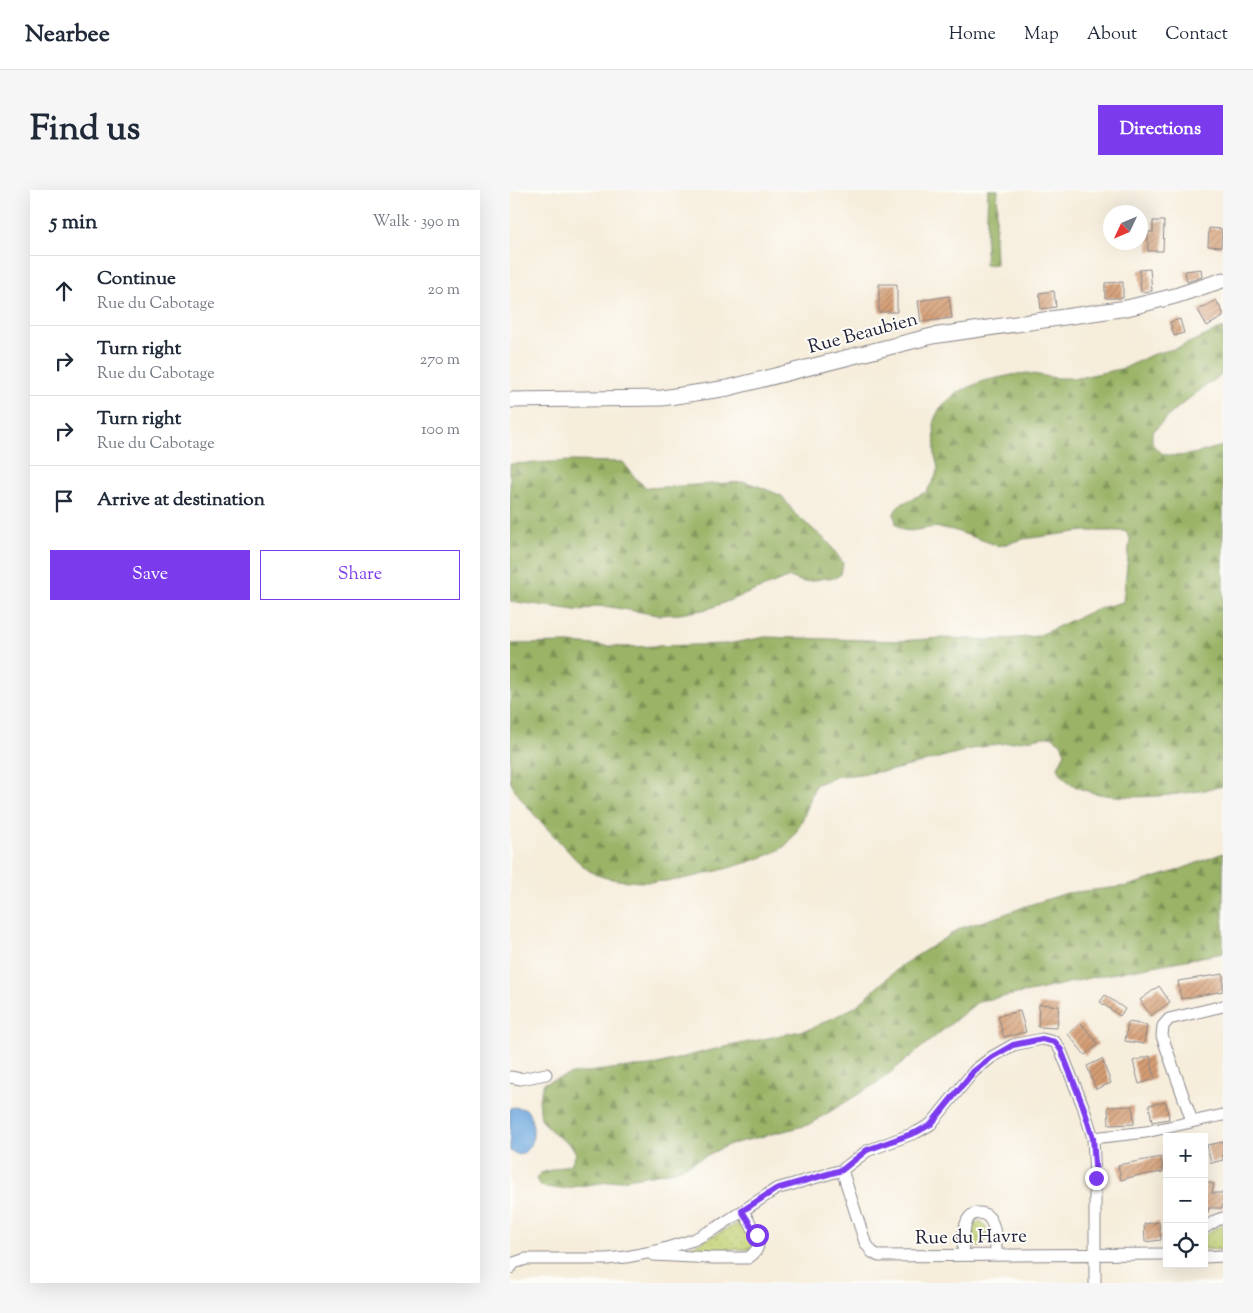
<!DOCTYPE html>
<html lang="en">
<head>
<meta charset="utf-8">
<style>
	body { margin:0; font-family:"Sorts Mill Goudy",serif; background:#f6f6f7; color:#1f2937 }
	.controls { position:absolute; right:15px; bottom:15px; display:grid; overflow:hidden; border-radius:0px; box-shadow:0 5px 20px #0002 }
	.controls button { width:45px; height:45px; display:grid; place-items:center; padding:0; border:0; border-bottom:1px solid #e0e1e3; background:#fff; color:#1f2937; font:25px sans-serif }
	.compass { position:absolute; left:593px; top:15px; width:45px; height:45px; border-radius:50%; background:#fff; box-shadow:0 5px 20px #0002; rotate:226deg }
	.stop { position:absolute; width:15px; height:15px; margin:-11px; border:4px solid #7c3aed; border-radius:50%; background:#fff }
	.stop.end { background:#7c3aed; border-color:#fff; box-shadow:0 1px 5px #0008 }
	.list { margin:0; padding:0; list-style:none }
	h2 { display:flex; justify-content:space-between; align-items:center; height:65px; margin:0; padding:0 20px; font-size:21px }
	h2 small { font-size:16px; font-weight:400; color:#747a83 }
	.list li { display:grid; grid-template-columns:32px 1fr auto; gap:15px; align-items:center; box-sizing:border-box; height:70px; padding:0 20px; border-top:1px solid #e0e1e3 }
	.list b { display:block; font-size:19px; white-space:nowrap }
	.list p { margin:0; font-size:16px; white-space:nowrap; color:#747a83 }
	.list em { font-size:16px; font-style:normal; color:#747a83 }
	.actions { display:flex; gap:10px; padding:15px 20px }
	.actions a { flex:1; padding:11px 0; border:1px solid #7c3aed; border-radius:0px; text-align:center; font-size:18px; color:#7c3aed }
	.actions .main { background:#7c3aed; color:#fff }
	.icon { flex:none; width:28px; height:28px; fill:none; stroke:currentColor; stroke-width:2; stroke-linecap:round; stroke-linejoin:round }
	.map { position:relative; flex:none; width:713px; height:1093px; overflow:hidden; border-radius:0px }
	header { display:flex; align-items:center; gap:30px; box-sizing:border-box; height:70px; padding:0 25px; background:#fff; border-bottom:1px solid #e0e1e3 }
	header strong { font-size:24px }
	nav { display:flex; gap:28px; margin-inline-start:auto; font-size:18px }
	.intro { display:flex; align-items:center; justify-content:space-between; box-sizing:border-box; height:120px; padding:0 30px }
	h1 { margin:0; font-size:35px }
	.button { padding:12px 22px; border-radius:0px; background:#7c3aed; color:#fff; font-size:18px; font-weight:700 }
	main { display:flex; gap:30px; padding:0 30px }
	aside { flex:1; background:#fff; border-radius:0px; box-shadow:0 5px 20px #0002 }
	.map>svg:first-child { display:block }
	.grass { fill:url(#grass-dots); stroke:#727a58 }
	.forest { fill:url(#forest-firs); stroke:#5e6a50 }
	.water { fill:#6ea8de; stroke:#48658c }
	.building { fill:url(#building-hatch) }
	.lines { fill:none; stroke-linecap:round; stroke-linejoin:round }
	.minor-casing { stroke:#8c888b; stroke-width:13 }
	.major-casing { stroke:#8c888b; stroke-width:17 }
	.minor { stroke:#fff; stroke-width:11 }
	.major { stroke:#fff; stroke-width:15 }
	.route { stroke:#7c3aed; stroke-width:6 }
	.labels { text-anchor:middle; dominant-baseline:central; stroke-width:4; stroke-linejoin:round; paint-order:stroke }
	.street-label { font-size:19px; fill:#22223b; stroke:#fdfcf7 }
</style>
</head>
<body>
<header>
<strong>Nearbee</strong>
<nav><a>Home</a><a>Map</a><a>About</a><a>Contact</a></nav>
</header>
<div class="intro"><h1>Find us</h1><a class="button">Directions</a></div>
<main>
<aside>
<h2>5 min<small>Walk · 390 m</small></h2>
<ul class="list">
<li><svg class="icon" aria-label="ahead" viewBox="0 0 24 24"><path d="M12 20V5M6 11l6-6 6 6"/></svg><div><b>Continue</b><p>Rue du Cabotage</p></div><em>20 m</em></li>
<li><svg class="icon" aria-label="right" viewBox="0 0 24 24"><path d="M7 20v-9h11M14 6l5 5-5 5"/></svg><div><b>Turn right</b><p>Rue du Cabotage</p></div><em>270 m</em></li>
<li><svg class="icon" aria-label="right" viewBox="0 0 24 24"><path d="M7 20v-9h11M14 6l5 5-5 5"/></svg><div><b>Turn right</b><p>Rue du Cabotage</p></div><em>100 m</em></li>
<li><svg class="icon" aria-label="arrive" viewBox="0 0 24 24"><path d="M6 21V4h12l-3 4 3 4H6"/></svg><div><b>Arrive at destination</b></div></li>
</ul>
<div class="actions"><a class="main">Save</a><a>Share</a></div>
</aside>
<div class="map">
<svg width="713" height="1093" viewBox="0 0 713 1093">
	<defs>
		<pattern id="grass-dots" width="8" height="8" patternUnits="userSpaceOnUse" patternTransform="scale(1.25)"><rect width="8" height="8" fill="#c3d174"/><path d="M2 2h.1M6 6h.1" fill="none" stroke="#a7b365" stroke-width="1.8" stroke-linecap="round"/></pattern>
		<pattern id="forest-firs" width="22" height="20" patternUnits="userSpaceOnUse" patternTransform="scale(1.25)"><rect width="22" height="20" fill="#9ab366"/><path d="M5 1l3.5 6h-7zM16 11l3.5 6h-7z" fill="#7d9155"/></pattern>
		<pattern id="building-hatch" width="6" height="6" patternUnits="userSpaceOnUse" patternTransform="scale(1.25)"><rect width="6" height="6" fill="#d59e74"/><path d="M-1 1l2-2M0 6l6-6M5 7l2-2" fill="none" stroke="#ac8060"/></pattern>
	</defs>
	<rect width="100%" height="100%" fill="#fdfcf7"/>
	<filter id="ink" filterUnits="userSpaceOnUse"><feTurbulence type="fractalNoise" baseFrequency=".02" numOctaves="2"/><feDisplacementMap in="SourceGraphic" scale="10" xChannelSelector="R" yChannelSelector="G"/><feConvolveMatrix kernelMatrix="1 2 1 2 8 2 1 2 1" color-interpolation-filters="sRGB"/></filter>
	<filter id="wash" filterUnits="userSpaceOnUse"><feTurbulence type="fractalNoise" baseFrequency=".0096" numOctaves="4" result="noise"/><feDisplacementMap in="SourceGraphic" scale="20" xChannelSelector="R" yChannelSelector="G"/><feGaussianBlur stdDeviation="1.12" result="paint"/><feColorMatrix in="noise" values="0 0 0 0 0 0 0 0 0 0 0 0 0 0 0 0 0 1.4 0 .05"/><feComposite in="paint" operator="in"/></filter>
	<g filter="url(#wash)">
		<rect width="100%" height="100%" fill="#f6eddb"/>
		<path class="grass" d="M470,1031C480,1037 479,1052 469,1057L463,1053L462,1042L463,1035Z
			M229,1033L240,1048L242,1055L240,1059L180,1060L179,1058Z
			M713,1034V1060L694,1059V1045Z"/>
		<path class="forest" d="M478,0H488L485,49L486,74L475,75Z
			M713,138V184C688,201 662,220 642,243V253C644,256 647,260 650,262C665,272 696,260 713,256V596C679,605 561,622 548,577L555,563L551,553L541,546L465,558L384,580L324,587L305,595C298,615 291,641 275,656C260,669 187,687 166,690C145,693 107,693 87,685C72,679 56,658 45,647C29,629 11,613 0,591V454L58,453L114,457L217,454L255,447L389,451L432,448L484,450L528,446L586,419L613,412L620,348L615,341H574L513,349L489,356L443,340L424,337L400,341L393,340L386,334L384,323L389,315L416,302L425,288L428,278L425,266L424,230L430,218L446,203L473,191L502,185L517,183L546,188H567L615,178L641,165L667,158Z
			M62,271L113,272L127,290L137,298L235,292L248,296L272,306L285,324L318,352L333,373L331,384L325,388H314L303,391L293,392L280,387L198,419L170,424L148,425L100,417L86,416L72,421L0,411V274Z
			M713,663V763L579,788L529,800L469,811L370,891L298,935L218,955L165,981L105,991L49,999L30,996L26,989L31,983L61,974L66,964L62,956L46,945L31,931L29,909L34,893L62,884L109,878L140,876L201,860L300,839L345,817L392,775L451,738L490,726L516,716L557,703L618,696L666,681Z"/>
		<path class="water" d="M3,917L16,919C26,932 27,958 9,965L0,961V919Z"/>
		<g id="blocks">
			<path class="building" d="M643,31H654L653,61H638V42H643Z
				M699,38L712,39L711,57L698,56Z
				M640,79L642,101L631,102L629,80Z
				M691,79L692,87L677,92L675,81Z
				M613,92V108H595V93Z
				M369,94H387V122H369Z
				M544,101L546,117L531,119L529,103Z
				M439,106L442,128L411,132L408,111Z
				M706,110L713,123V127L697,136L688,120Z
				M670,129L674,143L664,146L660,132Z
				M713,784V801L671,809L668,791Z
				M649,796L660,812L641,826L630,810Z
				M595,805L615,819L610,826L590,812Z
				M529,814L549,816L547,838L528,837Z
				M510,821L516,842L494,847L488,826Z
				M618,832L637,835L634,854L615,851Z
				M571,833L588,854L575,865L558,844Z
				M640,866L645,889L629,894L623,871Z
				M592,869L601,893L586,899L577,876Z
				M656,912L659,929L642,932L639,915Z
				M623,916L624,934L599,935L598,917Z
				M713,952V970L701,973L697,955Z
				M651,967L653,982L625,986L611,990L608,975Z
				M696,992L704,994L702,1003H713V1018H699L697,1024L694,1023V1000Z
				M649,1032L651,1050L635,1052L634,1034Z"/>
		</g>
	</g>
	<g filter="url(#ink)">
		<use href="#blocks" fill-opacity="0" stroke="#8c888b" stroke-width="1"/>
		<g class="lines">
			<g class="minor-casing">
				<path id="minor" d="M0,887L11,889L36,884
					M682,931L652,846L653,836L659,829L713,816
					M583,948L636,942L713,925
					M332,980L355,1052L362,1062L369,1066L657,1064
					M694,1038L707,1030L713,1028
					M143,1065L203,1068H238C260,1054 241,1038 233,1021
					M453,1065C454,1055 452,1043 456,1034C457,1029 461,1024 467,1023C487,1021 486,1052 486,1065
					M694,1067L713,1066
					M0,1078L4,1073L16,1069H97L116,1067L147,1061L183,1050L208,1037L266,999L332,980L357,961L407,942L421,934L464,881L482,867L503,855L532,849L545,852L551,861L573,916L583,948L585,988V1093"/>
			</g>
			<g class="major-casing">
				<path id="major" d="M0,210L152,208L218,198L422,146L617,118L665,106L713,90"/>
			</g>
			<use href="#minor" class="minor"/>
			<use href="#major" class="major"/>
		</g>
	</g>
	<g class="lines" filter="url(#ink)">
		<path class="route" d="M247,1045L232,1021L266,999L332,980L357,960L407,942L421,934L464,881L482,867L503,855L532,849L545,852L551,860L573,916L583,948L586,988"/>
	</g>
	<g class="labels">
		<g class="street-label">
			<text transform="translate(353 144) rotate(-15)">Rue Beaubien</text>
			<text transform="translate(461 1048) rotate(-1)">Rue du Havre</text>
		</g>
	</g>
</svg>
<div class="controls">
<button>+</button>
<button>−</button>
<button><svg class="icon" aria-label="locate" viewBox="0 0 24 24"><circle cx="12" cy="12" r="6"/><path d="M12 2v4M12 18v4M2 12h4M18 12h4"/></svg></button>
</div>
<svg class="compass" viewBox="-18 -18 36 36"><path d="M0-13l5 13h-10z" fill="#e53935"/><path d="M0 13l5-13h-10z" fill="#747a83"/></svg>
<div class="stop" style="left:247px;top:1045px"></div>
<div class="stop end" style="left:586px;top:988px"></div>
</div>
</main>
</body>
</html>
